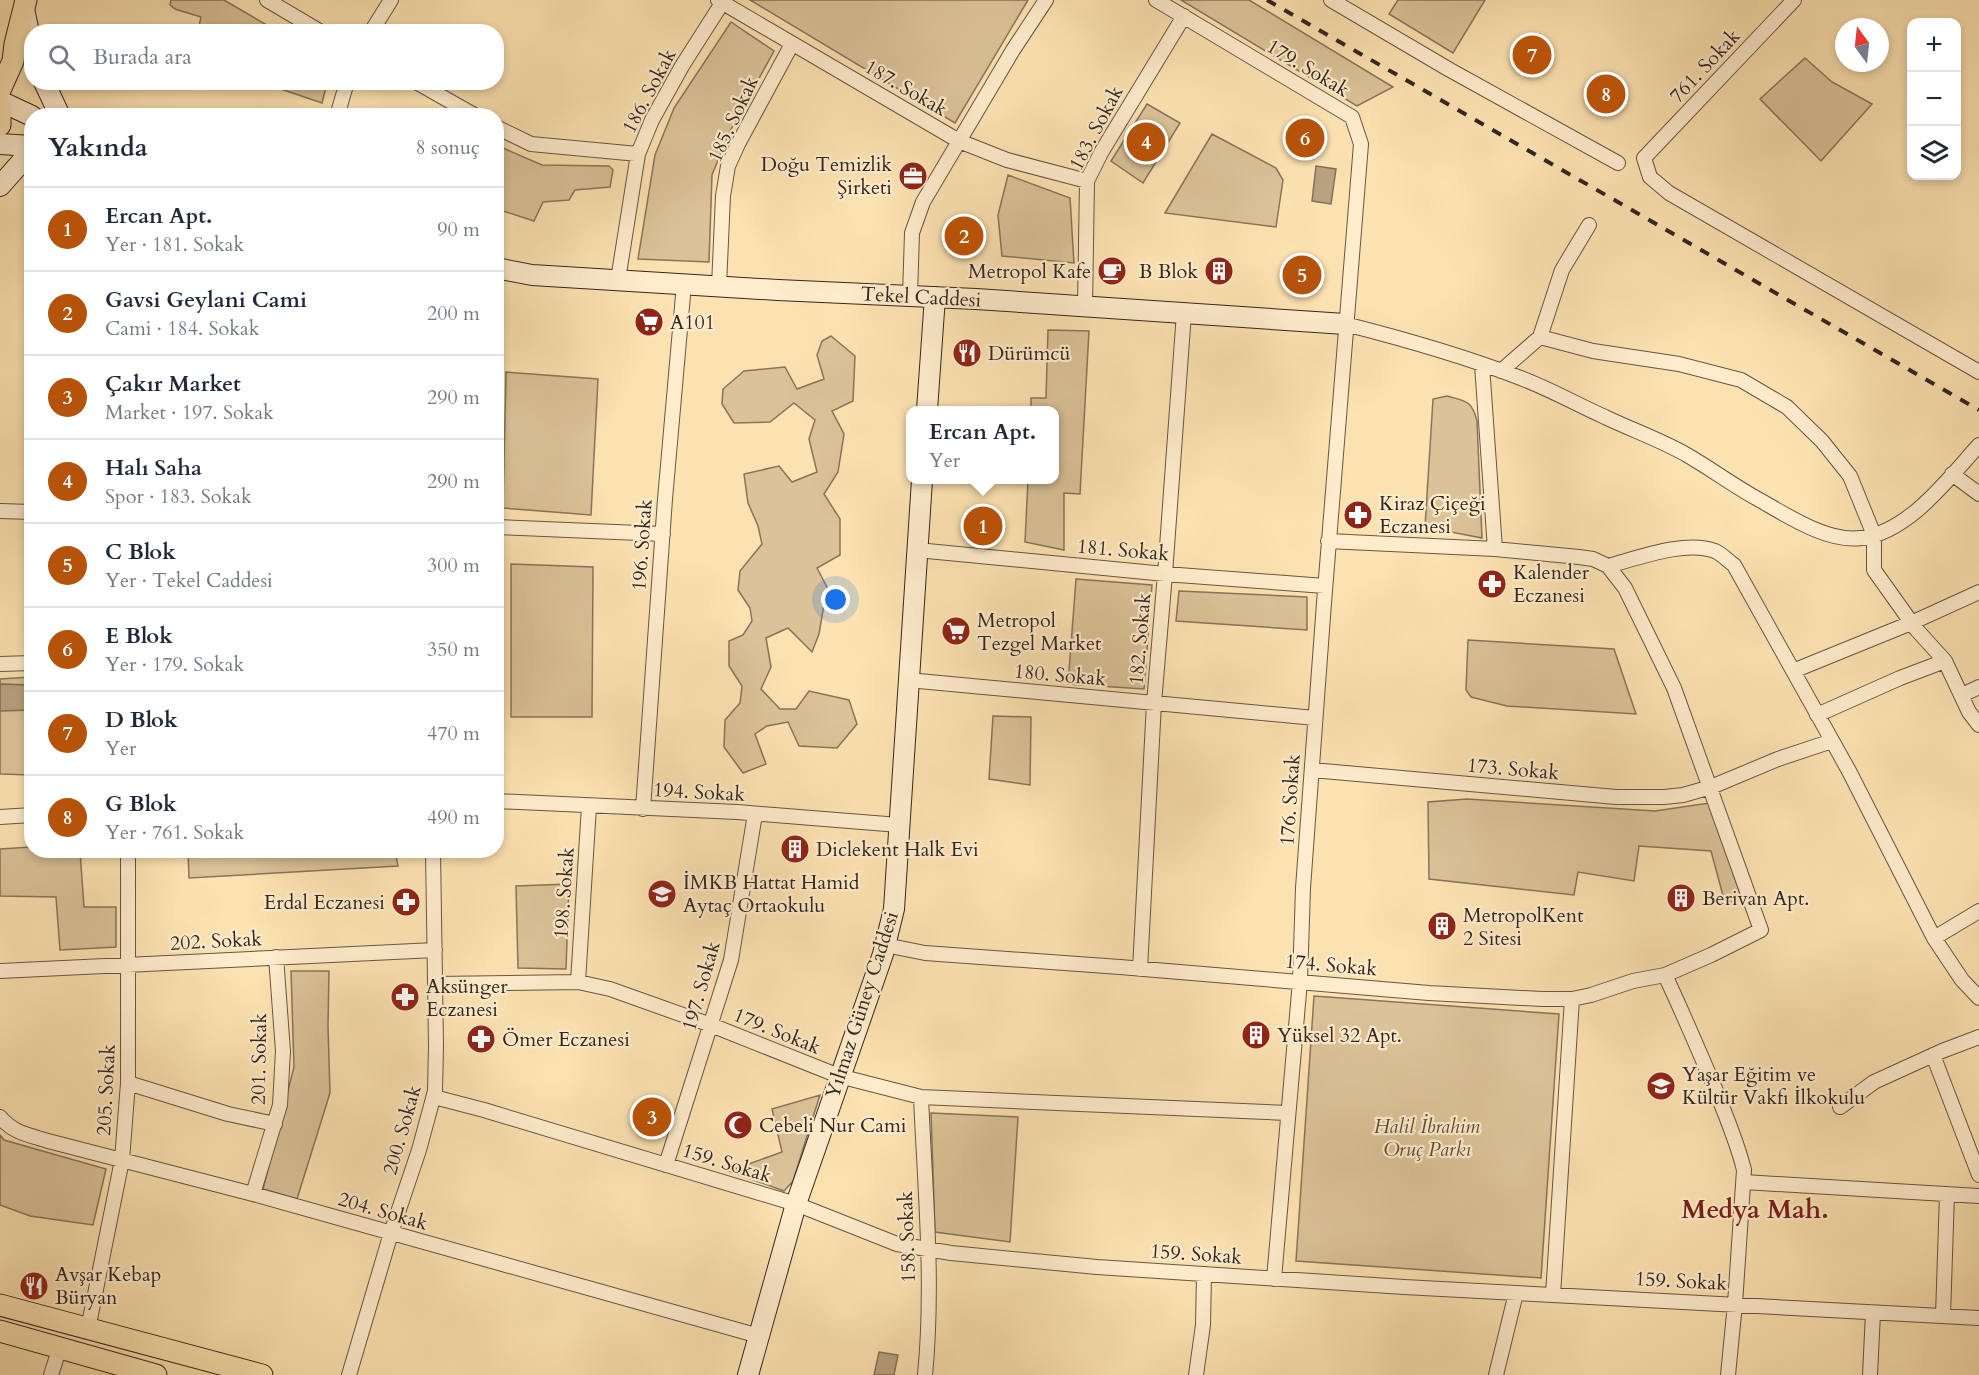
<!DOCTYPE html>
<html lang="tr">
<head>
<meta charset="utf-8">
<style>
	body { margin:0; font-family:Cardo,serif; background:#f6f6f7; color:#1f2937 }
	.controls { position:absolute; right:18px; top:18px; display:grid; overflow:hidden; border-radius:12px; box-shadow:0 3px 9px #0003 }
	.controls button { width:54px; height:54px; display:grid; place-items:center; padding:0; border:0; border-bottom:2px solid #e0e1e3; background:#fff; color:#1f2937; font:30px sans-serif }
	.compass { position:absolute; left:1835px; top:18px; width:54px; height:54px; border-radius:50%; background:#fff; box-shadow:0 3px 9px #0003; rotate:345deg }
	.you { position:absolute; left:836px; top:600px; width:21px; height:21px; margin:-15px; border:4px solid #fff; border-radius:50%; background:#1a73e8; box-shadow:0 0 0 9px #1a73e833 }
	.badge { display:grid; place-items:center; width:39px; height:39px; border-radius:50%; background:#b45309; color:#fff; font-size:20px; font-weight:700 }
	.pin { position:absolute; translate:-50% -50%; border:3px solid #fff; box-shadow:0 2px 6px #0006 }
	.popup { position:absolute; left:906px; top:406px; width:153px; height:78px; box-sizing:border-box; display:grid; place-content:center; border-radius:12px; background:#fff; filter:drop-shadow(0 2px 4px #0005); font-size:20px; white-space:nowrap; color:#747a83 }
	.popup b { font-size:22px; color:#1f2937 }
	.popup::after { content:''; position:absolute; left:50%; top:100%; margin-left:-12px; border:12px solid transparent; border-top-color:#fff }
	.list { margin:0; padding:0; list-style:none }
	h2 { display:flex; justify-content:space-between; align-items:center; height:78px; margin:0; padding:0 24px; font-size:26px }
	h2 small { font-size:20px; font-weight:400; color:#747a83 }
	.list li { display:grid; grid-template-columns:39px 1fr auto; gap:18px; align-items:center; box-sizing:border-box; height:84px; padding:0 24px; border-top:2px solid #e0e1e3 }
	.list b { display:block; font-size:22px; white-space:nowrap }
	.list p { margin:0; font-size:20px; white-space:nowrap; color:#747a83 }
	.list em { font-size:20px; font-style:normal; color:#747a83 }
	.icon { flex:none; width:33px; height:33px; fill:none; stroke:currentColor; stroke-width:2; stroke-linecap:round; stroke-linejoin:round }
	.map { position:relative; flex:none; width:1979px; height:1375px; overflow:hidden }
	.search { position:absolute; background:#fff; box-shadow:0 3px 9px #0003; left:24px; top:24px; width:480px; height:66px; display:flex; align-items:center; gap:15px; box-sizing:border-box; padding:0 21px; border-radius:24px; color:#747a83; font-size:22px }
	.panel { position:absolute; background:#fff; box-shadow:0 3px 9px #0003; left:24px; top:108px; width:480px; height:750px; border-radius:24px }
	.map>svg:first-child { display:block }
	.green { fill:#dbc298; stroke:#87745c; stroke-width:1.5 }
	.water { fill:#b8a27f; stroke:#837059; stroke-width:1.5 }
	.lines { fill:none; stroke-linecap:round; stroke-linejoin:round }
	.street-casing { stroke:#654; stroke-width:16 }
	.secondary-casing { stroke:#33261f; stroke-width:22 }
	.primary-casing { stroke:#33261f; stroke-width:23 }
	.street { stroke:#feeccc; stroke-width:14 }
	.secondary { stroke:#feeccc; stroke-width:20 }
	.primary { stroke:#fde2b1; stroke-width:21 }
	.rail { stroke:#33261f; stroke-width:4; stroke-dasharray:10 10; stroke-linecap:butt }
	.labels { text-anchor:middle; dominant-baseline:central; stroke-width:4.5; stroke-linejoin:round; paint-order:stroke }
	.street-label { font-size:20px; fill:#33261f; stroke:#feeccc }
	.poi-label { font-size:20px; fill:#33261f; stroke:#feeccc; text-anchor:start }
	.park-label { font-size:20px; font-style:italic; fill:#5d4d3d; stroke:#feeccc }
	.district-label { font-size:26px; font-weight:bold; fill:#7a1f14; stroke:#feeccc }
</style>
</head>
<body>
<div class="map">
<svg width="1979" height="1375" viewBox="0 0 1979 1375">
	<rect width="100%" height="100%" fill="#fde2b1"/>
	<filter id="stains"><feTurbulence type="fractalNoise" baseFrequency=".00333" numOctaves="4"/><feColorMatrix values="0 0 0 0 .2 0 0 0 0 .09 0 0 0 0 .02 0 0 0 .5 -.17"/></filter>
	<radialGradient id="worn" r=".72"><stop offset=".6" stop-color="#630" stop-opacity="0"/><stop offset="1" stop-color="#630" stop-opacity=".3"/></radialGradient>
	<path class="green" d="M171,0H224L277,31H198L201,17L175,9L170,5Z
		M750,0H1028L955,123Z
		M1181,0H1249L1393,87L1357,106Z
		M1398,0H1485L1453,53L1389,14Z
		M731,22L774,51L729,133L712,175L709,262L638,259L655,155L674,108Z
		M1805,58L1832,82L1872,104L1821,161L1760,99Z
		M263,83L327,82V83L322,103Z
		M1147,104L1180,123L1143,183L1111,161Z
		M1212,134L1276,168L1283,180L1276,227L1165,213Z
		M496,145L542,165L609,166L613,170L610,187L575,190L569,200L543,202L534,221L497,209Z
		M1008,175L1070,198L1074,263L1002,256L998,215Z
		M1048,330L1089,331L1080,494L1064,493V550L1025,542L1028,480H1055V410H1031V398H1046Z
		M831,336L855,356L853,401L832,411L844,434L838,472L824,494L840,519V555L817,568L827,587L819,634L812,652L788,628L766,638L771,667L761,689L780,709H796L809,691L849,700L857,724L837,748L799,746L788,722L767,726L755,734L766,764L743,773L724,747L725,720L740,703L742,686L729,666V641L743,635L752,621L750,608L738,590L740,571L762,544L758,526L748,503L744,474L779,466L792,482L817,472L809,439L815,420L794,403L770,422L734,423L722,404L723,389L744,371L785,367L797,389L824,379L817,355L822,341Z
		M506,372L598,379L591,515L503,508Z
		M1447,396C1465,401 1472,400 1477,421L1482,538L1425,527L1433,399Z
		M511,564L593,567L592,717H511Z
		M1076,579L1152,585L1144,689L1068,684Z
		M1179,591L1307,597V630L1176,621Z
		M1468,640L1614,649L1636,714L1507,706L1471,697L1466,690Z
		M31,677V775L0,774V679Z
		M993,716L1031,717L1030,785L989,779Z
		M1467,799L1655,811L1709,803L1742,899L1725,903L1711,851L1639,846L1634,881L1578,872L1574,895L1429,879L1428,802Z
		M31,847L32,850L80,851L84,907H116V947L60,950L56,897L0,896V849Z
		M188,851H395L398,866L189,878Z
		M569,884L566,969L518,968L516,886Z
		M291,971H329L328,1026L330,1093L297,1199L263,1189L294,1067Z
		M1314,996L1559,1014L1541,1278L1296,1261Z
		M820,1095L793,1181L784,1191L729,1171L782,1152L772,1109Z
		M931,1113L1018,1117L1010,1242L935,1232Z
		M0,1135L4,1140L106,1169L93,1225L30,1216L0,1205Z"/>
	<path class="water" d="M1316,166L1336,169L1331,204L1312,201Z
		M0,684L31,685V710L0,711Z
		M879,1352L898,1355L894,1375H874Z"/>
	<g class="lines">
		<g class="street-casing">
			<path id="street" d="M267,0L321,32
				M718,0L959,141L1007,160L1087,181
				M1156,0L1352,117L1361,144L1324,603L1303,888L1300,981L1274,1279
				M1331,0L1450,70L1618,163
				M1794,0L1644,158L1650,177L1669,193L1979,372
				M371,32L391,0
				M416,82L476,116
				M337,116L347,82
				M496,127L531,144L638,154
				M618,280L638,154L652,120L682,66L724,0
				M719,286L723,196L728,166L738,144L792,44
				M910,296L912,233L923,202L1013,50L1046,0
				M1085,307L1087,181L1102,151L1184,16
				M1345,324C1404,339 1461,355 1518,377C1548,388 1576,404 1605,417C1632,430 1661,440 1687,455C1711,469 1733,485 1756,498C1785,514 1827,543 1861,538C1909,532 1948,479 1979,445
				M1540,337L1593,351L1679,364L1741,380L1787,407L1822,441L1850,476L1874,535V570L1916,629L1945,661L1969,712L1979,725
				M1482,365L1495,549
				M1501,371L1540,337L1562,270L1589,225
				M1952,474L1979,494
				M0,511L32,512
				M496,527L663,534
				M917,550L1165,574L1325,586
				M1608,566C1638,558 1685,540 1715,551C1722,554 1728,561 1734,565L1849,771L1934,938L1962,980L1979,998
				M0,664L32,663
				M1793,671L1911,623L1979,592
				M908,680L1315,718
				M1962,695L1979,687
				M1817,715L1900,678L1945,661
				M1312,770L1616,797H1664L1683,795L1711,787L1778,759L1832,741
				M496,801L737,812L899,825
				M643,809L665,499L684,284
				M0,817L32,815
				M1934,938L1979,911
				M885,945L925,953L1120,967L1429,993L1542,999H1572L1591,995L1633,981L1665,975L1711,955L1761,930L1674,688L1625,588L1608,566L1593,559L1579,557L1495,549L1328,541
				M1140,969L1154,703L1165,574L1184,313
				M0,971L435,950
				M1665,975C1682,1011 1698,1049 1714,1086C1725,1114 1737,1141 1744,1170L1735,1304L1728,1375
				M578,982L589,806
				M435,984L578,982L610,989L711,1025L839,1076L921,1097L1288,1113
				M1933,1055L1979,1175
				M128,1083L228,1114L275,1124
				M434,1097L484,1110L796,1204L897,1244L951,1253L1097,1267L1404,1287L1979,1318
				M921,1097C925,1190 934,1283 925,1375
				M1840,1107L1874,1082L1942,1051L1979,1037
				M0,1117C13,1133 29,1135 48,1141L253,1194L759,1336
				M666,1165L731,960L755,814
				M1744,1182L1979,1196
				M253,1194L280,1105L283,1051L276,957
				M1553,1295L1572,999
				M1943,1316L1947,1194
				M88,1329L122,1160L128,1083V850
				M51,1375L60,1347
				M349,1375L391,1233L419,1150L435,1091L436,1046L433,850
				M1196,1375L1203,1325L1204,1274
				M1496,1375L1516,1293
				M1870,1375L1873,1313"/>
		</g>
		<g class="secondary-casing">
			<path id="secondary" d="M24,9L32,47
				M44,82L60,116
				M0,101L32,116
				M0,144L32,146
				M0,186L24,159L32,156
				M496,268L532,275L778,290L976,299L1345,324
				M927,410L935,297
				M748,1375L796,1204L883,954L894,909L922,480"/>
		</g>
		<g class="primary-casing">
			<path id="primary" d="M0,90L13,61L15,44L26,0
				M0,106V125
				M0,1305L262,1375
				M0,1331L156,1375"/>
		</g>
		<use href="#street" class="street"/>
		<use href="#secondary" class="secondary"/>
		<use href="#primary" class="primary"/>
		<path class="rail" d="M1267,0L1979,410"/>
	</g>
	<defs>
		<g id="office-disc" transform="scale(1.5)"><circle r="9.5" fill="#8f2418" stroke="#feeccc"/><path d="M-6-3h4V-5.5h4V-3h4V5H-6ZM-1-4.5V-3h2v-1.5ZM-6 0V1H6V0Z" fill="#fff"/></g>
		<g id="cafe-disc" transform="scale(1.5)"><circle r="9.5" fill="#8f2418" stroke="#feeccc"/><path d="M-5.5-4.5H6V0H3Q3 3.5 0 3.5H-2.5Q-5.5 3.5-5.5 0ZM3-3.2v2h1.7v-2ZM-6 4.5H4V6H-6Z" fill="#fff"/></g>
		<g id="building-disc" transform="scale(1.5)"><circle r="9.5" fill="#8f2418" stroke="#feeccc"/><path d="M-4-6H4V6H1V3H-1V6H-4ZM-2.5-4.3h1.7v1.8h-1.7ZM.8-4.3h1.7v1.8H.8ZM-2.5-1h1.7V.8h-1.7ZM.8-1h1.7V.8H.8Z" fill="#fff"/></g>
		<g id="supermarket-disc" transform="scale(1.5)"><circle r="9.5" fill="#8f2418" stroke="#feeccc"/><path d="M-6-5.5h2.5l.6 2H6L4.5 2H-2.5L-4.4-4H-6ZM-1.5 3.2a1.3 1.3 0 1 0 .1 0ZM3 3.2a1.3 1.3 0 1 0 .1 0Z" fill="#fff"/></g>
		<g id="restaurant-disc" transform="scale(1.5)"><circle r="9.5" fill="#8f2418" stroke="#feeccc"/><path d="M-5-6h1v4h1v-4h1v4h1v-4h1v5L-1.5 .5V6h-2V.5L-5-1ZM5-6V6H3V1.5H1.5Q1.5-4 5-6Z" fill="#fff"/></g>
		<g id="pharmacy-disc" transform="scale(1.5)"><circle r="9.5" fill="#8f2418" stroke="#feeccc"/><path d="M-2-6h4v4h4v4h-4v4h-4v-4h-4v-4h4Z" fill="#fff"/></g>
		<g id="school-disc" transform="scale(1.5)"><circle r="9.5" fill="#8f2418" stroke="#feeccc"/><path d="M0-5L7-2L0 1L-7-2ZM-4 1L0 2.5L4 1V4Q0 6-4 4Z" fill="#fff"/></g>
		<g id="mosque-disc" transform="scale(1.5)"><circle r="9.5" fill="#8f2418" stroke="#feeccc"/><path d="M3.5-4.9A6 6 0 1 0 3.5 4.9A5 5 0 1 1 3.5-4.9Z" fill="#fff"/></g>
	</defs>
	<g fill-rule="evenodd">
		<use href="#office-disc" x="913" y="176"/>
		<use href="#cafe-disc" x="1112" y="271"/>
		<use href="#building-disc" x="1219" y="271"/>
		<use href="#supermarket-disc" x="649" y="322"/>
		<use href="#restaurant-disc" x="967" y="353"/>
		<use href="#pharmacy-disc" x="1358" y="515"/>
		<use href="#pharmacy-disc" x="1492" y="584"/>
		<use href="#supermarket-disc" x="956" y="631"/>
		<use href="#building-disc" x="795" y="849"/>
		<use href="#school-disc" x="662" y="894"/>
		<use href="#building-disc" x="1681" y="898"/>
		<use href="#pharmacy-disc" x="406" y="902"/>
		<use href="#building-disc" x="1442" y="926"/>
		<use href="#pharmacy-disc" x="405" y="997"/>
		<use href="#building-disc" x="1256" y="1035"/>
		<use href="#pharmacy-disc" x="481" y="1039"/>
		<use href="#school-disc" x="1661" y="1086"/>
		<use href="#mosque-disc" x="738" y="1125"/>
		<use href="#restaurant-disc" x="34" y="1286"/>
	</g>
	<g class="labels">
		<g class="street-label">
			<text transform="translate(1705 66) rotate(-47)">761. Sokak</text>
			<text transform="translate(1308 68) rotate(31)">179. Sokak</text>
			<text transform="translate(906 88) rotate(30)">187. Sokak</text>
			<text transform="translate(649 91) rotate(-62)">186. Sokak</text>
			<text transform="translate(733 119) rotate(-65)">185. Sokak</text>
			<text transform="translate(1096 128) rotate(-62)">183. Sokak</text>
			<text transform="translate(921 297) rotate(3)">Tekel Caddesi</text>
			<text transform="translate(642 545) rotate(-86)">196. Sokak</text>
			<text transform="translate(1123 550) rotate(5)">181. Sokak</text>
			<text transform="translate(1140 639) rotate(-85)">182. Sokak</text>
			<text transform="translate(1060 675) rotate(5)">180. Sokak</text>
			<text transform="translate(1513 769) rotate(5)">173. Sokak</text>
			<text transform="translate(699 792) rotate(3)">194. Sokak</text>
			<text transform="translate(1290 800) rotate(-86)">176. Sokak</text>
			<text transform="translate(564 893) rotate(-86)">198. Sokak</text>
			<text transform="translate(216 941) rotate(-3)">202. Sokak</text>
			<text transform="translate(1331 965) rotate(5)">174. Sokak</text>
			<text transform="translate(701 986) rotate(-74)">197. Sokak</text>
			<text transform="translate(862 1005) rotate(-72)">Yılmaz Güney Caddesi</text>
			<text transform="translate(777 1031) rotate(22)">179. Sokak</text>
			<text transform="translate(259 1059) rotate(-89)">201. Sokak</text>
			<text transform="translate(106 1090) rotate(-87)">205. Sokak</text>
			<text transform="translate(402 1130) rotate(-74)">200. Sokak</text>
			<text transform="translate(727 1163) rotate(17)">159. Sokak</text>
			<text transform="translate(383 1211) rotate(16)">204. Sokak</text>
			<text transform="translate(907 1237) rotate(-92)">158. Sokak</text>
			<text transform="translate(1196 1254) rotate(4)">159. Sokak</text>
			<text transform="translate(1681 1281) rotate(3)">159. Sokak</text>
		</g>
		<g class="poi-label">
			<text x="892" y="164" text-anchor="end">Doğu Temizlik<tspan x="892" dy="23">Şirketi</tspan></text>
			<text x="1091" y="271" text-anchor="end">Metropol Kafe</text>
			<text x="1198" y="271" text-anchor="end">B Blok</text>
			<text x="670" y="322">A101</text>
			<text x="988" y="353">Dürümcü</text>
			<text x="1379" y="503">Kiraz Çiçeği<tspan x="1379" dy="23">Eczanesi</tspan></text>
			<text x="1513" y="572">Kalender<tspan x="1513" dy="23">Eczanesi</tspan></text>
			<text x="977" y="620">Metropol<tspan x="977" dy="23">Tezgel Market</tspan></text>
			<text x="816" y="849">Diclekent Halk Evi</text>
			<text x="683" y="882">İMKB Hattat Hamid<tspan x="683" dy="23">Aytaç Ortaokulu</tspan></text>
			<text x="1702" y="898">Berivan Apt.</text>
			<text x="385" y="902" text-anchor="end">Erdal Eczanesi</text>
			<text x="1463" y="915">MetropolKent<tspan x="1463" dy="23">2 Sitesi</tspan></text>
			<text x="426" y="986">Aksünger<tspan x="426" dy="23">Eczanesi</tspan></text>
			<text x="1277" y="1035">Yüksel 32 Apt.</text>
			<text x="502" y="1039">Ömer Eczanesi</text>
			<text x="1682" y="1074">Yaşar Eğitim ve<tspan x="1682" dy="23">Kültür Vakfı İlkokulu</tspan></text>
			<text x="759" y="1125">Cebeli Nur Cami</text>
			<text x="55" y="1274">Avşar Kebap<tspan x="55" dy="23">Büryan</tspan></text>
		</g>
		<g class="park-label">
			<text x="1427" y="1126">Halil İbrahim<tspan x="1427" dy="23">Oruç Parkı</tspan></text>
		</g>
		<g class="district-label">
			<text x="1755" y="1209">Medya Mah.</text>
		</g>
	</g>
	<rect width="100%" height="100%" filter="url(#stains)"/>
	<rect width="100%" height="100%" fill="url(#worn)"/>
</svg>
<div class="controls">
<button>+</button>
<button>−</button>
<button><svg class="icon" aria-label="layers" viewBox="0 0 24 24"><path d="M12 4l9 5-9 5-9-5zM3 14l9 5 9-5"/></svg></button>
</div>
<svg class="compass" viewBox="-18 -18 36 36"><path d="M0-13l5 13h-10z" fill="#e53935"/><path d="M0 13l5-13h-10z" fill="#747a83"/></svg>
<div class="you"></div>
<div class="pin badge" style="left:983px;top:526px">1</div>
<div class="popup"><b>Ercan Apt.</b>Yer</div>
<div class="pin badge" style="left:964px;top:236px">2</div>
<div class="pin badge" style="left:652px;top:1117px">3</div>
<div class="pin badge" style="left:1146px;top:142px">4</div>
<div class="pin badge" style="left:1302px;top:275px">5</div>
<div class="pin badge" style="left:1305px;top:138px">6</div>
<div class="pin badge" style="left:1532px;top:55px">7</div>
<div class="pin badge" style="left:1606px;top:94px">8</div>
<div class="search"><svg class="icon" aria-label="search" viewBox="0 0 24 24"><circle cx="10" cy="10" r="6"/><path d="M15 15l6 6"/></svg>Burada ara</div>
<section class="panel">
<h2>Yakında<small>8 sonuç</small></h2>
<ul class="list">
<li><span class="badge">1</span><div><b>Ercan Apt.</b><p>Yer · 181. Sokak</p></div><em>90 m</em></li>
<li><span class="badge">2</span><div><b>Gavsi Geylani Cami</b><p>Cami · 184. Sokak</p></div><em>200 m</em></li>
<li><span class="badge">3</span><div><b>Çakır Market</b><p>Market · 197. Sokak</p></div><em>290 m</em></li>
<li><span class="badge">4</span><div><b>Halı Saha</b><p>Spor · 183. Sokak</p></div><em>290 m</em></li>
<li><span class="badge">5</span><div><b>C Blok</b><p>Yer · Tekel Caddesi</p></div><em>300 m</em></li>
<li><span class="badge">6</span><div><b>E Blok</b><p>Yer · 179. Sokak</p></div><em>350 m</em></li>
<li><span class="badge">7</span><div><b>D Blok</b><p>Yer</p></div><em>470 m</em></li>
<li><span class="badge">8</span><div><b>G Blok</b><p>Yer · 761. Sokak</p></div><em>490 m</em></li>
</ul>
</section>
</div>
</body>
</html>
